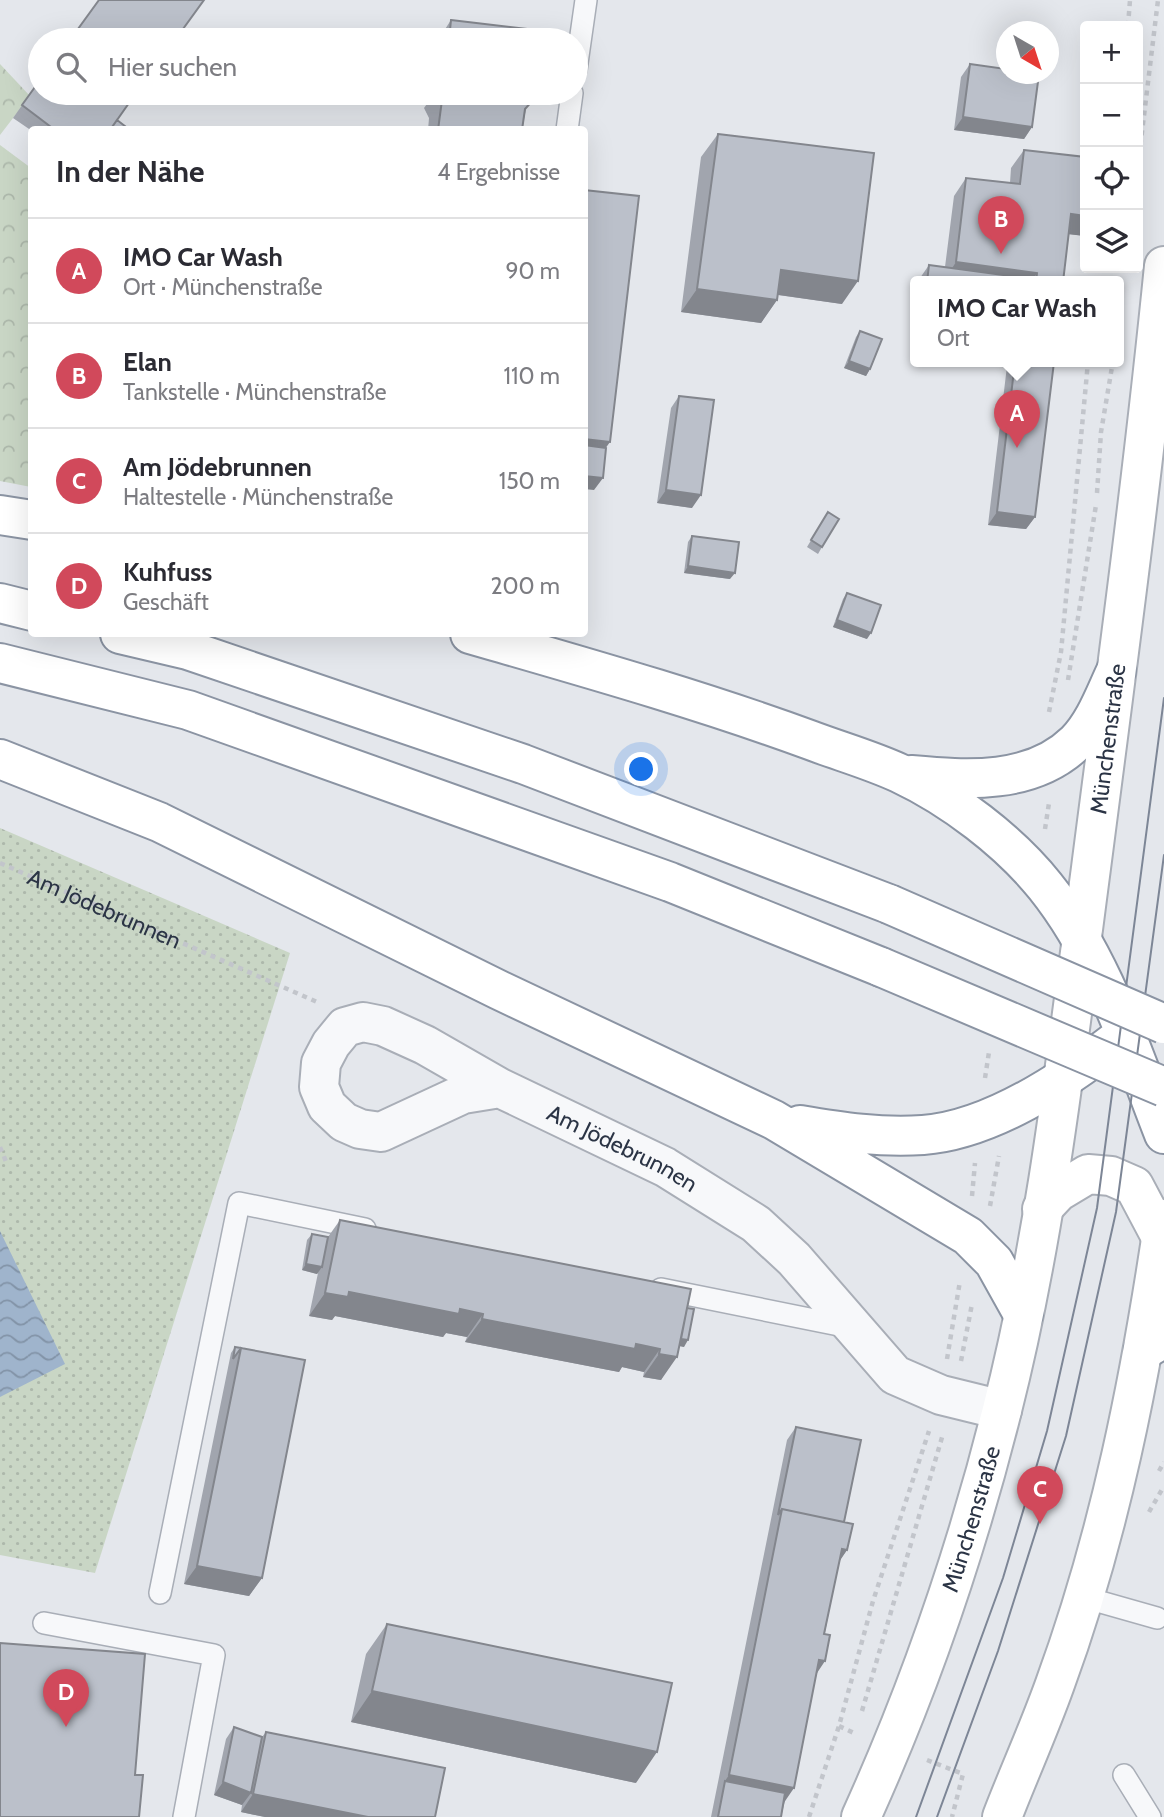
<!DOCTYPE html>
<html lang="de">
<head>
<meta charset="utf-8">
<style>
	body { margin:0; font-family:Cabin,sans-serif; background:#f7f7f7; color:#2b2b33 }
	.controls { position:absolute; right:21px; top:21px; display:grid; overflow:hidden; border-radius:7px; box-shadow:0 7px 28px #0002 }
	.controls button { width:63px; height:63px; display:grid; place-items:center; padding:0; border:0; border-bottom:2px solid #e1e1e2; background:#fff; color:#2b2b33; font:35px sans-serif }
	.compass { position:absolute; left:996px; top:21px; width:63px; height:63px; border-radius:50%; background:#fff; box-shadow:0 7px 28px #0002; rotate:141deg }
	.you { position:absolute; left:642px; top:770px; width:24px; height:24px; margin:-18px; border:5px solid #fff; border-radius:50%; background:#1a73e8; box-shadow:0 0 0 10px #1a73e833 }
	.badge { display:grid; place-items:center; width:46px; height:46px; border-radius:50%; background:#d1495b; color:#fff; font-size:23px; font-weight:700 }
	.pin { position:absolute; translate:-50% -58px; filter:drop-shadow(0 2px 4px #0008) }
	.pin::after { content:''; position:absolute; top:37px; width:24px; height:21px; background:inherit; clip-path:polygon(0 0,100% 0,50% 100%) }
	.popup { position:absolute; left:910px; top:276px; width:214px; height:91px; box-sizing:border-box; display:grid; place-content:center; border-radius:7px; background:#fff; filter:drop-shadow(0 2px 5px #0005); font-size:23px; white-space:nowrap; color:#7c7c81 }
	.popup b { font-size:26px; color:#2b2b33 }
	.popup::after { content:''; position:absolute; left:50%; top:100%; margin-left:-14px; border:14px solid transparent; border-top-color:#fff }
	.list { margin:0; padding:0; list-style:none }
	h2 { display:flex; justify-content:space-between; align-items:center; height:91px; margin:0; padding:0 28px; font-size:30px }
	h2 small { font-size:23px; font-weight:400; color:#7c7c81 }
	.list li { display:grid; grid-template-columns:46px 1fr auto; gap:21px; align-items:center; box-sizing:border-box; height:105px; padding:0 28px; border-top:2px solid #e1e1e2 }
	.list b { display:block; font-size:26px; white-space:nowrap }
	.list p { margin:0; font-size:23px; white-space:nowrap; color:#7c7c81 }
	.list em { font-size:23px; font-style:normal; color:#7c7c81 }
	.icon { flex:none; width:38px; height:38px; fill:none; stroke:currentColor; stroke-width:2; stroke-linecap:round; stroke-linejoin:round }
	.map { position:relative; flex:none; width:1164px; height:1817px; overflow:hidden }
	.search { position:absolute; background:#fff; box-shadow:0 7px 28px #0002; left:28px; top:28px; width:560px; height:77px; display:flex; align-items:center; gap:18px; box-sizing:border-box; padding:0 24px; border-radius:38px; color:#7c7c81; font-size:26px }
	.panel { position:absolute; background:#fff; box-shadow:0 7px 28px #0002; left:28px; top:126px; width:560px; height:511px; border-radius:7px }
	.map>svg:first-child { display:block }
	.forest { fill:url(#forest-crowns) }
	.park { fill:url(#park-dots) }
	.water { fill:url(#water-waves) }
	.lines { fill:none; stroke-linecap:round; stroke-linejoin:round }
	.service-casing { stroke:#a9aeb7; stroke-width:24 }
	.minor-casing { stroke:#a9aeb7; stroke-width:42 }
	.secondary-casing { stroke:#a9aeb7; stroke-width:42 }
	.motorway-casing { stroke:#8b94a3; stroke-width:42 }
	.path { stroke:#c2c5cb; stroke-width:4.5; stroke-dasharray:5 5; stroke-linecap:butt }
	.service { stroke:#f7f8fa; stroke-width:21 }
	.minor { stroke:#f7f8fa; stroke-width:38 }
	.secondary { stroke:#fff; stroke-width:38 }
	.motorway { stroke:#fff; stroke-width:38 }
	.tram { stroke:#7d8696; stroke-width:2 }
	.motorway-bridge-casing { stroke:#8b94a3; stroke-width:42; stroke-linecap:butt }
	.motorway-bridge { stroke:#fff; stroke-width:38 }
	.wall { fill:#a1a5ae }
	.shaded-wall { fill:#83868d }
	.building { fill:#bbc0ca; stroke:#83868d; stroke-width:2 }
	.labels { text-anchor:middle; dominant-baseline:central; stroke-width:6; stroke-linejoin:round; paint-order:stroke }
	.street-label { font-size:23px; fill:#2b3445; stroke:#f4f6f9 }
</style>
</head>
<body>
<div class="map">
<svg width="1164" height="1817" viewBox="0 0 1164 1817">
	<defs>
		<pattern id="forest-crowns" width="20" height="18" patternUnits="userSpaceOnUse" patternTransform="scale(1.75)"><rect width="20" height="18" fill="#c9d6c5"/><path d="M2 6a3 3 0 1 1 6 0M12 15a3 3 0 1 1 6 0" fill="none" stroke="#adb8ab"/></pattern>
		<pattern id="park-dots" width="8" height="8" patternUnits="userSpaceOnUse" patternTransform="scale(1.75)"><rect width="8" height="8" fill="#c9d6c5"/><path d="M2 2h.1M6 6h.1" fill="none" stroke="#adb8ab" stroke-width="1.8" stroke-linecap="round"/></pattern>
		<pattern id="water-waves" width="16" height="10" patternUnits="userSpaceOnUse" patternTransform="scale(1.75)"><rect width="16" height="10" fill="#9fb4cc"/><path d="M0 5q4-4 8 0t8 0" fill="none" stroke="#8293a7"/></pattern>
	</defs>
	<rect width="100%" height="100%" fill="#e4e7ec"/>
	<path class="forest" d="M0,64L30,96L0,135Z
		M0,145L31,168V487L0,481Z"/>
	<path class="park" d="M0,828L290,953L95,1573L0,1555Z"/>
	<path class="water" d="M0,1231L65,1364L0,1397Z"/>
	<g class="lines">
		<g class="service-casing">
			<path id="service" d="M576,70L586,0
				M567,130L572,93
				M661,1289L849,1327
				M160,1593L239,1203L365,1229
				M1083,1597L1157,1618
				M44,1623L214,1655L184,1817
				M1124,1775L1150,1817"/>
		</g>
		<g class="minor-casing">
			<g id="minor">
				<path id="s2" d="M500,1088L425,1045L383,1026L363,1022L345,1027L331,1044L321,1063L319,1087L327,1106L344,1122L360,1129L381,1132L463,1094L500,1088L665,1167L756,1224L794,1259L895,1375L941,1395L1002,1410"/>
			</g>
		</g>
		<g class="secondary-casing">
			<g id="secondary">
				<path d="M1042,1209L1058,1192L1088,1174L1111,1176L1134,1186L1161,1237"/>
				<path id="s3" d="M861,1817C920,1687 967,1549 1002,1410C1047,1233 1067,1049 1091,868C1117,667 1144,467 1164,266"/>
				<path d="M1002,1817C1019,1773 1039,1729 1055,1684C1110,1534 1141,1376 1164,1219"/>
			</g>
		</g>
		<g class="motorway-casing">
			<path id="motorway" d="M0,515L32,520
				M0,603L32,611
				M120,634L188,650L523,764L889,904
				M470,634C584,667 698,699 810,740C839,751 871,760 899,773C952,798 1009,841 1045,886C1103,958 1131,1050 1164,1134
				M0,663L188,710L670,882L881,967
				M0,759L159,822L499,990L774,1120L968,1236L994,1262L1023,1314
				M911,775C967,780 1032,785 1076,742C1095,723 1105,694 1116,671
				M800,1125C841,1132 881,1138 923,1135C991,1130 1064,1081 1117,1040
				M1144,1350L1164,1338"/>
		</g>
		<g class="path">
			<path d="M1128,26L1130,0"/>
			<path d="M1138,165L1158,0"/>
			<path d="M1097,282L1098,268"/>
			<path d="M1097,493L1101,432L1112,367"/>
			<path d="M1068,680L1096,505"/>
			<path d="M1049,712L1061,652L1088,362"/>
			<path d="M1045,829L1049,803"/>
			<path id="s1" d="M0,863L317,1002"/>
			<path d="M985,1078L989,1052"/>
			<path d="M0,1147L7,1164"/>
			<path d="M972,1196L975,1163"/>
			<path d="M990,1206L999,1156"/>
			<path d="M947,1359L960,1281"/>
			<path d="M961,1361L972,1304"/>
			<path d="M1159,1471L1164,1462"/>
			<path d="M1149,1512L1164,1486"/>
			<path d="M862,1711L943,1434"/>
			<path d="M839,1726L856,1734"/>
			<path d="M927,1760L963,1774L952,1817"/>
			<path d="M809,1817L839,1726L873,1601L929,1431"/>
		</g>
		<use href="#service" class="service"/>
		<use href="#minor" class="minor"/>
		<use href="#secondary" class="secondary"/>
		<use href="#motorway" class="motorway"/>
		<path class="tram" d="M916,1817L1003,1578L1047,1431L1097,1208L1164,698
			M937,1817L998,1651L1066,1436L1116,1212L1164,855"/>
		<g class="motorway-bridge-casing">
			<path id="motorway-bridge" d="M889,904L1164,1024
				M881,967L1164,1087"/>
		</g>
		<use href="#motorway-bridge" class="motorway-bridge"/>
	</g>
	<path class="wall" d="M451,20L534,40H438Z
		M970,64L1032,127L1024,139L954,130L961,77Z
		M40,80L110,130H32V131L13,118Z
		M432,93H529L522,130H428L429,118L424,108L432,97Z
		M718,134L842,304L778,295L777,300L761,323L681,312L701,157Z
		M1024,150L1085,157V236L1069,234L1063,282H920V278L929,265L945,267L954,196L966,178L1010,183L1011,168Z
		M860,331L870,369L866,376L844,368L856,337Z
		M1010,362H1054L1035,517L1026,529L988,525L1007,366Z
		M679,396L692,508L657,503L671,408Z
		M828,512L822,547L818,554L807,547Z
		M692,536L730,579L684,573L688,542Z
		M847,593L867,639L833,627L843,599Z
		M340,1220L687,1308L684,1347L679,1346L661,1380L643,1377L644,1372L622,1367L619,1372L465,1342L467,1337L446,1333L443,1337L335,1316L332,1320L309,1316L318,1273L317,1274L302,1270L307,1240L312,1234L328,1237Z
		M235,1347L305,1360L262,1578L249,1596L184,1584L231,1353Z
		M796,1427L844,1522L847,1550L839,1561L817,1673L781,1817H711L787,1440Z
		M387,1624L636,1783L351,1722L366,1654Z
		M234,1727L262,1737L266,1732L435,1817H265L241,1812L242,1805L214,1795L226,1739Z"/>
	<path class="shaded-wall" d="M963,117L1032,127L1024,139L954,130Z
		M1071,214L1085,216V236L1058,233Z
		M956,262L1037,273L1031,282L944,281Z
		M781,270L858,281L842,304L765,293Z
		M697,289L777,300L761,323L681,312Z
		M849,361L870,369L866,376L844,368Z
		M584,439L610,442L597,460L584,459Z
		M584,476L603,478L594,490L584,489Z
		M666,490L701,495L692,508L657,503Z
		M997,512L1035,517L1026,529L988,525Z
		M688,566L735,573L730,579L684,573Z
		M837,620L871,633L867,639L833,627Z
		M306,1264L322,1267L317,1274L302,1270Z
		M349,1292L460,1309L483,1314L467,1337L446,1333L443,1337L335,1316L332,1320L309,1316L325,1293Z
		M482,1319L636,1344L660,1349L644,1372L622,1367L619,1372L465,1342Z
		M673,1337L688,1340L684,1347L668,1343Z
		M659,1354L677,1357L661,1380L643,1377Z
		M842,1549L847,1550L835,1568Z
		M197,1566L262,1578L249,1596L184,1584Z
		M819,1660L825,1661L813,1679Z
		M372,1691L657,1752L636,1783L351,1722Z
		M729,1775L794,1788L781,1807L725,1781Z
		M223,1782L251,1793L242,1805L214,1795Z
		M253,1794L368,1817H265L241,1812Z"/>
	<path class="building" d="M99,0H204L175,40H70Z
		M451,20L535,30L534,40H449Z
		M970,64L1006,69V74H1039L1032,127L963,117Z
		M40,80V93H136L110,130H55L22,105Z
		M438,93H529L533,100L525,109L522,130H438L442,100Z
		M117,120L130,130H110Z
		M718,134L874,153L858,281L781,270L777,300L697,289Z
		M1024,150L1085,157V216L1071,214L1063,282H1036L1037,273L956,262L966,178L1020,184Z
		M584,190L639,196L610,442L584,439Z
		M929,265L1033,279V282H927Z
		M860,331L882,339L870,369L849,361Z
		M1015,362H1054L1035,517L997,512Z
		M679,396L714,400L701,495L666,490Z
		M584,445L606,448L603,478L584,476Z
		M828,512L839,519L822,547L811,540Z
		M692,536L739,542L735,573L688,566Z
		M847,593L881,605L871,633L837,620Z
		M340,1220L691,1289L677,1357L659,1354L660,1349L636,1344L635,1349L482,1319L483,1314L460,1309L459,1314L349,1292L348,1297L325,1293Z
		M312,1234L328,1237L322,1267L306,1264Z
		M687,1308L694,1309L688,1340L681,1339Z
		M235,1347L241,1348L233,1359Z
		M241,1348L305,1360L262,1578L197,1566Z
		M796,1427L861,1440L844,1522L782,1509L778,1515Z
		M782,1509L853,1524L847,1550L842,1549L824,1634L830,1635L825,1661L819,1660L794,1788L729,1775Z
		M387,1624L672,1683L657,1752L372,1691Z
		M0,1643L145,1654L135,1775H143L139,1817H0Z
		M234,1727L262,1737L251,1793L223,1782Z
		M266,1732L445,1768L435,1817H368L253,1794Z
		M725,1781L785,1793L781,1817H718Z"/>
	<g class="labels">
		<g class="street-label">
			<text stroke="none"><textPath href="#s3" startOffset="1111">Münchenstraße</textPath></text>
			<text stroke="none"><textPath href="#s1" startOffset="114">Am Jödebrunnen</textPath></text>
			<text stroke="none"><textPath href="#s2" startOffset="586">Am Jödebrunnen</textPath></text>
			<text stroke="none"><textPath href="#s3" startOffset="318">Münchenstraße</textPath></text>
		</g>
	</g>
</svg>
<div class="controls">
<button>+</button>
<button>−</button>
<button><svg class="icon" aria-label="locate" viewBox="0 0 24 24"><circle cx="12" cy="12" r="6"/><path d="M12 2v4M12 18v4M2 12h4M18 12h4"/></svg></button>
<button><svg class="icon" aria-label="layers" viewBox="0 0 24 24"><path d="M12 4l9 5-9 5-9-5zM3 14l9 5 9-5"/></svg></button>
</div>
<svg class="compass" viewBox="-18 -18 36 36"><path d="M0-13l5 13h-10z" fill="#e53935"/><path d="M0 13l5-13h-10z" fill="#7c7c81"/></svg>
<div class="you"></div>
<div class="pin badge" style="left:1017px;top:448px">A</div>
<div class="popup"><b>IMO Car Wash</b>Ort</div>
<div class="pin badge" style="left:1001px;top:254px">B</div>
<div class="pin badge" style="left:1040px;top:1524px">C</div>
<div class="pin badge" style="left:66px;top:1727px">D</div>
<div class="search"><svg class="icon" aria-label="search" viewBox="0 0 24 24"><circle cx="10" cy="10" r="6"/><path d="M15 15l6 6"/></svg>Hier suchen</div>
<section class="panel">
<h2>In der Nähe<small>4 Ergebnisse</small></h2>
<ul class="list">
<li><span class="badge">A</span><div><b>IMO Car Wash</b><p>Ort · Münchenstraße</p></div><em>90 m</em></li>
<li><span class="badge">B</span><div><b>Elan</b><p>Tankstelle · Münchenstraße</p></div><em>110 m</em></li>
<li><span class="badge">C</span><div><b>Am Jödebrunnen</b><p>Haltestelle · Münchenstraße</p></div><em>150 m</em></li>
<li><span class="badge">D</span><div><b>Kuhfuss</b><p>Geschäft</p></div><em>200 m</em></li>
</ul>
</section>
</div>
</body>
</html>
